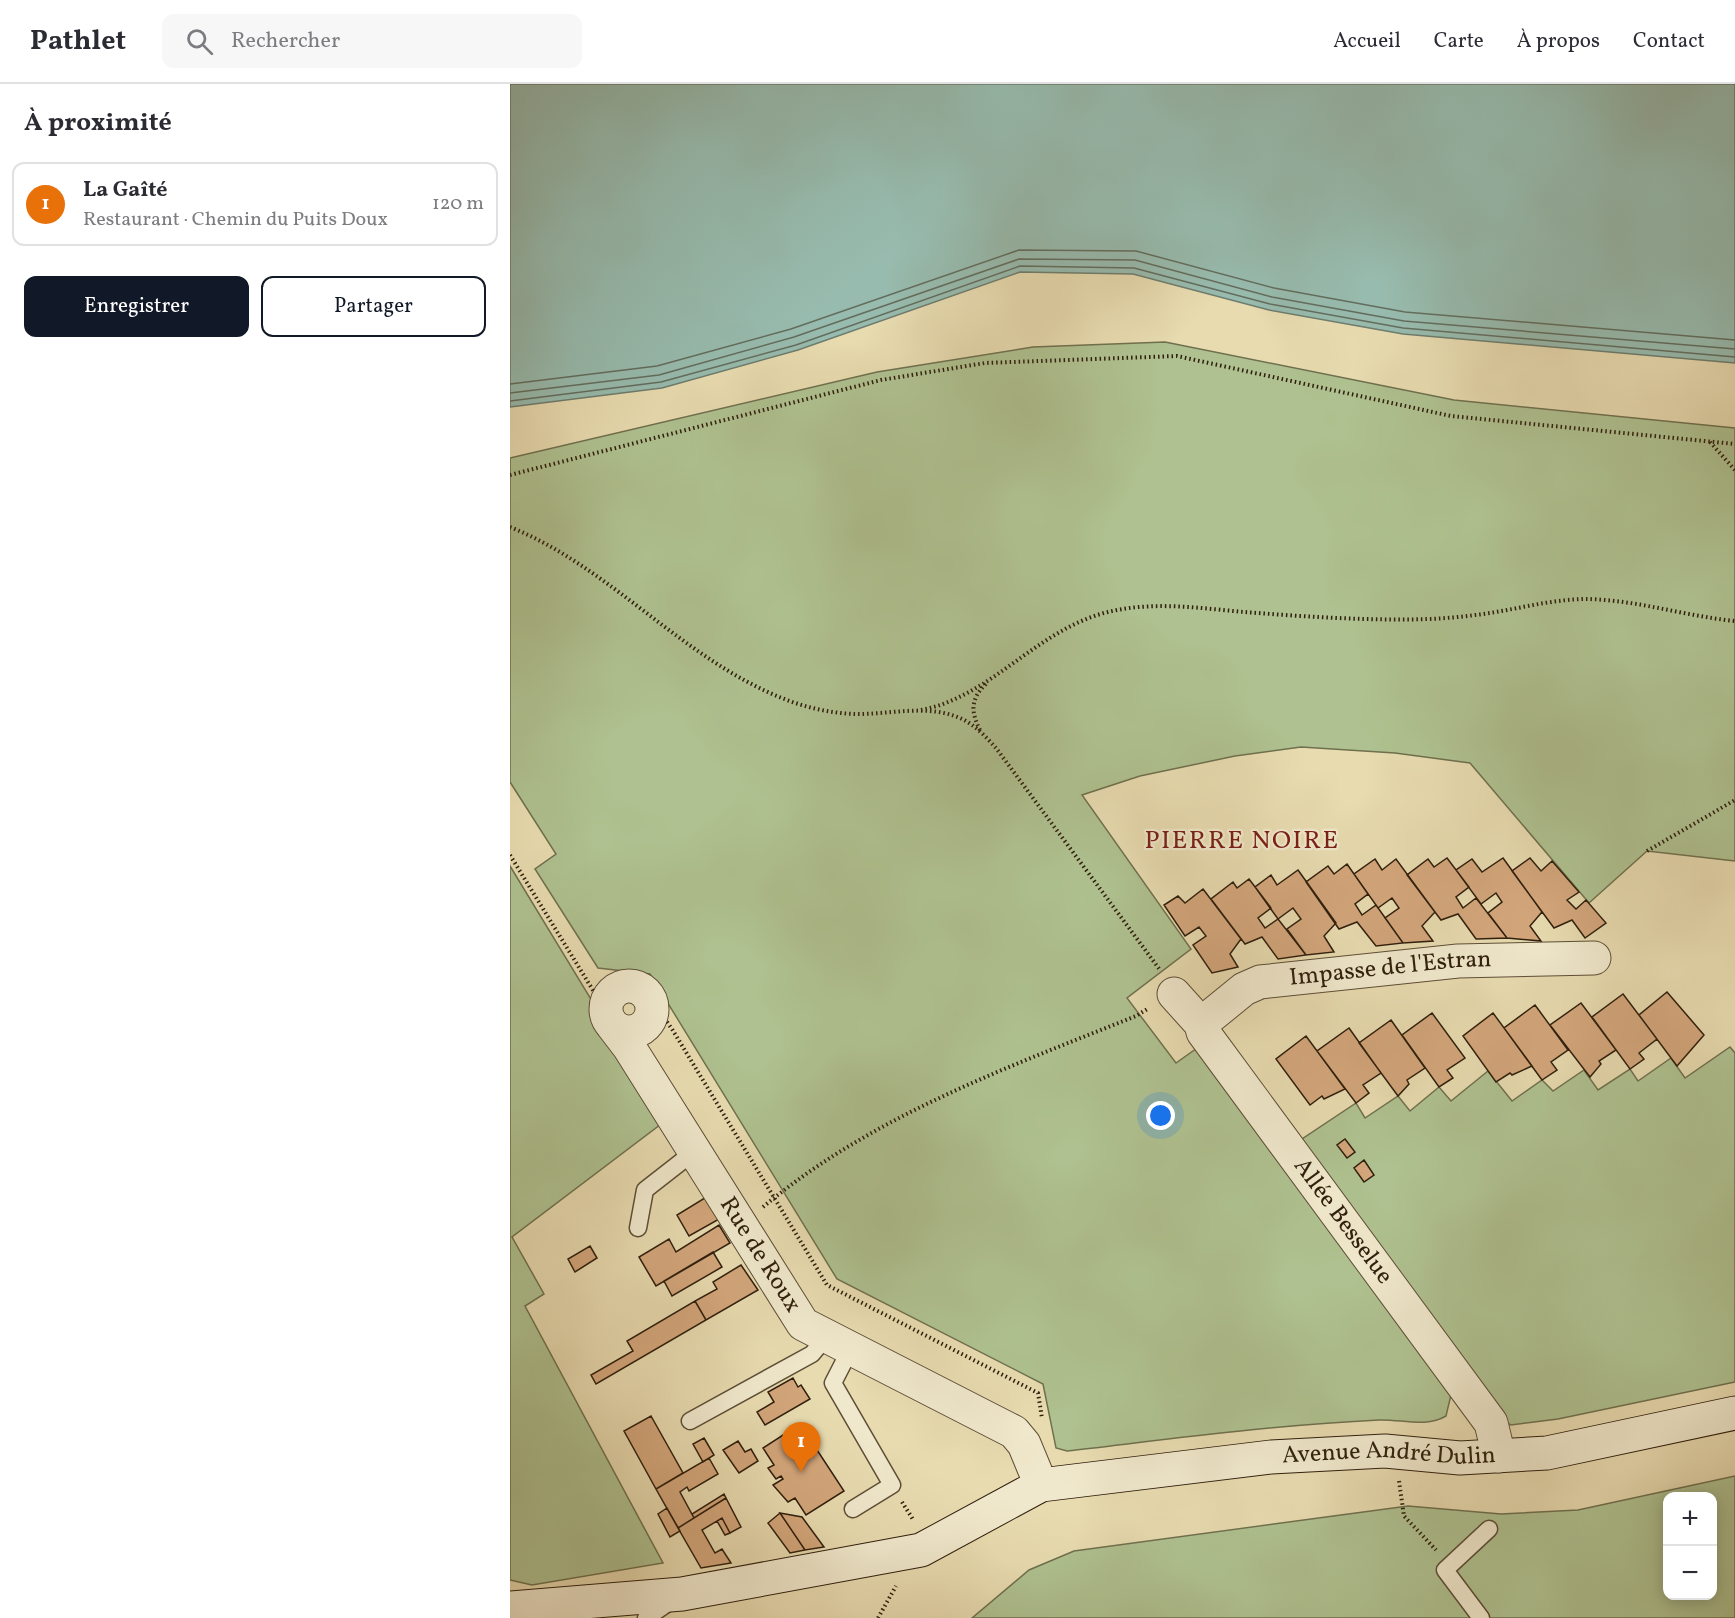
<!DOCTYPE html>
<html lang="fr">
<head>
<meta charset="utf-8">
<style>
	body { margin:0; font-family:Vollkorn,serif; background:#f7f7f7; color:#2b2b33 }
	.controls { position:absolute; right:18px; bottom:18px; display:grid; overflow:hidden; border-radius:12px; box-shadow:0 3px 15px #0003 }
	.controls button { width:54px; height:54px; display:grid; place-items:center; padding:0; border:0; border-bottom:2px solid #e1e1e2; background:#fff; color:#2b2b33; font:30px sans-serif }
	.you { position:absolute; left:651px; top:1032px; width:21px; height:21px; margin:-15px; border:4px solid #fff; border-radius:50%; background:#1a73e8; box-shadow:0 0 0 9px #1a73e833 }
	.badge { display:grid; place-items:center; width:39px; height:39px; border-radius:50%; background:#111827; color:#fff; font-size:20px; font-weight:700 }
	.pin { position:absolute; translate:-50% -50px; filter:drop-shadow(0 2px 3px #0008) }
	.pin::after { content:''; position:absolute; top:32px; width:21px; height:18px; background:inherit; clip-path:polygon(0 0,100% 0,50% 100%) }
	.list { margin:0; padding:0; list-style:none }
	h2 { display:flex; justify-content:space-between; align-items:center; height:78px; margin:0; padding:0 24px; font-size:26px }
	h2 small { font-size:20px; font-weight:400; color:#7c7c81 }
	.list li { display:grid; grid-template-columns:39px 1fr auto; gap:18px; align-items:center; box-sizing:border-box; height:84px; margin:0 12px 12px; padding:0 12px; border:2px solid #e1e1e2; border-radius:12px }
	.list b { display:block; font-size:22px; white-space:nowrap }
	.list p { margin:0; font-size:20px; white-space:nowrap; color:#7c7c81 }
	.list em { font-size:20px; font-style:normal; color:#7c7c81 }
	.actions { display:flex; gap:12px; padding:18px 24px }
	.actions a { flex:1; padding:14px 0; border:2px solid #111827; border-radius:12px; text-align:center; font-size:21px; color:#111827 }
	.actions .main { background:#111827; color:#fff }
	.icon { flex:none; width:33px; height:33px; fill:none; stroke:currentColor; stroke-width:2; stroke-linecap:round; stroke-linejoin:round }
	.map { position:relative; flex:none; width:1225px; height:1534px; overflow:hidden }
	header { display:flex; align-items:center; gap:36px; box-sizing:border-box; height:84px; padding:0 30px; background:#fff; border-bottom:2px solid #e1e1e2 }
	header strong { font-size:28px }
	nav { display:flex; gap:33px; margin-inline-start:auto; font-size:21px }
	.search { width:420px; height:54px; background:#f7f7f7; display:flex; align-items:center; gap:15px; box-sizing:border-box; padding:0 21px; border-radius:12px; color:#7c7c81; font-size:22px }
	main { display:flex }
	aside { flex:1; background:#fff }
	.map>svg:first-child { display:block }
	.green { fill:#afc190; stroke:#6f704e; stroke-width:1.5; fill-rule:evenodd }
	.water { fill:#97bbae; stroke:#6d7d6e; stroke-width:1.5 }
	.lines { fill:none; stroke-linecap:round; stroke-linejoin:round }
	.shore { stroke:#636d5e; stroke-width:1.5 }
	.building { fill:#d3a67b; stroke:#2f1f0d; stroke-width:1.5 }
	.lane-casing { stroke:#5d4e36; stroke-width:19 }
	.street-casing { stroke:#5d4e36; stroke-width:35 }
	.secondary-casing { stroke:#2f1f0d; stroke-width:35 }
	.path { stroke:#2f1f0d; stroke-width:4; stroke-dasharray:1.5 3; stroke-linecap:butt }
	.lane { stroke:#f0e8cc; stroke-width:16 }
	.street { stroke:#f0e8cc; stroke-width:33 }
	.secondary { stroke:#f0e8cc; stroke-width:33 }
	.labels { text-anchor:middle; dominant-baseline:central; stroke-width:4.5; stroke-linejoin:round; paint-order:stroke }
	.street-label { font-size:24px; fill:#2f1f0d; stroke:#f0e8cc }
	.neighbourhood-label { font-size:26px; letter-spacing:1.5px; fill:#7a1f14; stroke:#f0e8cc }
</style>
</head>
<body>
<header>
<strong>Pathlet</strong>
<div class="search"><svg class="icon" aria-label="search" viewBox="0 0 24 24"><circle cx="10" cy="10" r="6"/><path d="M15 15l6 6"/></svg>Rechercher</div>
<nav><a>Accueil</a><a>Carte</a><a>À propos</a><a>Contact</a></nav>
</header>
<main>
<aside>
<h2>À proximité<small></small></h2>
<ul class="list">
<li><span class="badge" style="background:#e8710a">1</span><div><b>La Gaîté</b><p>Restaurant · Chemin du Puits Doux</p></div><em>120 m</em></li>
</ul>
<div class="actions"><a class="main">Enregistrer</a><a>Partager</a></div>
</aside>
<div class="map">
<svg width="1225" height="1534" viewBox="0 0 1225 1534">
	<rect width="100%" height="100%" fill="#e8dbb0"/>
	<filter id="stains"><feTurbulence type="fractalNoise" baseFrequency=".00333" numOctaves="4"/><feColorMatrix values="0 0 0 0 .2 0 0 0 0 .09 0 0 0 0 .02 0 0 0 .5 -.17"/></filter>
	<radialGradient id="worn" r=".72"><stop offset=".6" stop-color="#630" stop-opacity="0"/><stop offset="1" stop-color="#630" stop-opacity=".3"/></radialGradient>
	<path class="green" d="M655,258L944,316L1225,344V777L1137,767L1079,819L960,679L885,669L791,663L725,672L630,692L572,711L681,865L617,914L666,979L690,962L941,1311L936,1332C916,1344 891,1335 869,1336C764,1341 661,1355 557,1367L546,1364L533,1300L327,1195L140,890L88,884L25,785L46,770L0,698V374L367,288L523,263Z
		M0,782L155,1037L2,1153L34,1210L15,1222L153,1479L22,1501L0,1496Z
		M1220,963L1225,969V1298L1048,1335L1001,1341L991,1336L789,1057L846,1019L855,1034L888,1012L900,1027L929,1003L941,1017L978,987L1002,1017L1032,996L1043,1007L1074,986L1088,1006L1120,985L1128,997L1161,974L1175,994Z
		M1225,1392V1534H462L519,1486L564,1467L898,1422L991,1430L1068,1426ZM1158,1412H1202V1512H1158Z"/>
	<path class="water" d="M0,0H1225V279L893,250L759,226L623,190L510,188L288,266L152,304L0,323Z"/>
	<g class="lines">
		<path class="shore" d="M0,300L147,282L281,245L509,166L626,167L764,204L895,228L1225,256
			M0,309L149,291L284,253L509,175L625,176L762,213L894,237L1225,265
			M0,317L151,298L286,261L510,182L624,184L760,220L893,244L1225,273"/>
	</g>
	<path class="building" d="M937,774L959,803L946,813L953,824L966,814L997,854L966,855L948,830L931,836L897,791L918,775L924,783Z
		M993,774L1032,828L1020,842L1031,857L997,854L978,829L992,818L986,809L971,820L946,786L962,775L972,788Z
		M1020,774L1031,787L1042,777L1069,808L1057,816L1066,825L1076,816L1096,839L1075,854L1062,836L1044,844L1002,787Z
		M865,775L872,786L886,775L925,828L912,842L923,857L893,859L875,834L889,824L882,814L868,824L844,790Z
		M837,780L858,810L845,820L852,831L866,821L893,859L866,862L847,838L829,845L796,798L818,782L824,790Z
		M788,786L826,839L814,852L824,868L796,871L777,845L791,835L783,824L768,835L745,803L761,791L767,801Z
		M739,795L761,824L748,834L755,844L768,835L796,871L768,875L752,853L735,860L701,815L723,798L727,804Z
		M693,805L731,855L720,870L728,883L702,889L683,861L696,852L689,843L675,852L654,821L668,812L675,819Z
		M1157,908L1194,951L1167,982L1129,931Z
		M1113,910L1147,955L1129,969L1134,975L1120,985L1082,933Z
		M1071,919L1106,966L1089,977L1091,980L1080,993L1040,941Z
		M1025,921L1058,966L1041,978L1047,986L1032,996L994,944Z
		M922,929L955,974L937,986L943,994L929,1003L892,951Z
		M983,929L1022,982L1002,991L1000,989L986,998L953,952Z
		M881,936L915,984L897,996L899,1000L888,1012L849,959Z
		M839,944L871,989L853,1001L859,1009L846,1019L807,967Z
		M796,952L835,1005L814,1015L812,1012L800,1021L766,975Z
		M835,1055L845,1068L837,1074L827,1061Z
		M854,1076L864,1091L854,1098L844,1084Z
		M198,1112L211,1134L179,1152L167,1131Z
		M209,1141L220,1159L146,1202L129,1173L159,1155L166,1168Z
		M80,1162L87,1174L65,1188L58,1175Z
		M203,1168L212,1183L162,1212L154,1197Z
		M231,1181L248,1206L196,1236L185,1217L207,1205L203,1198Z
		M185,1217L196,1236L86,1300L81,1291L123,1267L117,1257Z
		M283,1294L288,1303L291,1301L300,1315L255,1341L247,1328L264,1318L258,1308Z
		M141,1332L173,1389L146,1405L114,1347Z
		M290,1340L334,1407L296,1431L285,1414L278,1418L263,1401L273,1395L271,1392L266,1395L258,1384L264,1381L253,1364Z
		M194,1354L204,1371L193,1378L183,1360Z
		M228,1357L235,1368L241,1365L248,1377L229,1389L213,1366Z
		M199,1374L208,1390L179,1407L177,1403L170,1408L184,1434L168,1444L146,1405Z
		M214,1410L216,1414L184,1434L182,1430Z
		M216,1414L231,1443L220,1449L212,1434L192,1446L205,1469L212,1465L221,1479L191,1484L168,1444Z
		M157,1424L170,1447L160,1453L148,1430Z
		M270,1429L295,1466L280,1469L258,1439Z
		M270,1429L292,1433L314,1463L295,1466Z
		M212,1434L220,1449L215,1451L207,1437Z"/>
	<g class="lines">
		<g class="lane-casing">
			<path id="lane" d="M128,1144L135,1106L185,1067
				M341,1264L323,1299L382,1401L343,1425
				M180,1337L302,1270L317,1252
				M136,1534L161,1517
				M971,1534L935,1486L979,1445"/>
		</g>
		<g class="street-casing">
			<g id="street">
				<circle cx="119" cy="925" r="23"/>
				<path id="s1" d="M664,910L691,940L693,948L981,1339L989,1372"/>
				<path id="s2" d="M691,940L734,905L750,898L948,877L1084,874"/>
				<path id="s3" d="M103,942L119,963L293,1240L504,1348L514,1360L531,1401"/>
			</g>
		</g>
		<g class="secondary-casing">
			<g id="secondary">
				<path id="s4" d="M0,1524L172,1510L411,1466L531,1401L761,1373L875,1367L950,1374L1037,1369L1225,1329"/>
			</g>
		</g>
		<path class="path" d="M1200,358L1225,386
			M0,391L371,296L475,279L667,272L941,332L1225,360
			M0,443C102,484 174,577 277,616C298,624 321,629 344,630C379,631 418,619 452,635C465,641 476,653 486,664L650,886
			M411,626C481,613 527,545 598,528C642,517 689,524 734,528C774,531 815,534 856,535C892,536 929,536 965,531C1001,527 1036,516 1073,515C1124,515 1174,532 1225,537
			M470,646C461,628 460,615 476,600
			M1137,767L1225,716
			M0,771L89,916
			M139,912L162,945L317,1201L528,1309L532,1334
			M253,1123C362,1032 496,984 626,932L639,924
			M889,1397L894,1432L926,1466
			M392,1418L404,1437
			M368,1534L386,1502"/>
		<use href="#lane" class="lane"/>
		<use href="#street" class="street"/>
		<use href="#secondary" class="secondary"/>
	</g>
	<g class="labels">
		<g class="street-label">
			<text stroke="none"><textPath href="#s2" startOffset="204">Impasse de l'Estran</textPath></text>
			<text stroke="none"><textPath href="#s1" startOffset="284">Allée Besselue</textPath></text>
			<text stroke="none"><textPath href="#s3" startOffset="272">Rue de Roux</textPath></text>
			<text stroke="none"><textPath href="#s4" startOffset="902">Avenue André Dulin</textPath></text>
		</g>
		<g class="neighbourhood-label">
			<text x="732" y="757">PIERRE NOIRE</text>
		</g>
	</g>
	<rect width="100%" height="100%" filter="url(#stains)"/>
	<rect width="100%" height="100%" fill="url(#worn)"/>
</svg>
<div class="controls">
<button>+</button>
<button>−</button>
</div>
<div class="you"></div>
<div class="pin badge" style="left:291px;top:1388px;background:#e8710a">1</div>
</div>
</main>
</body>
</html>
